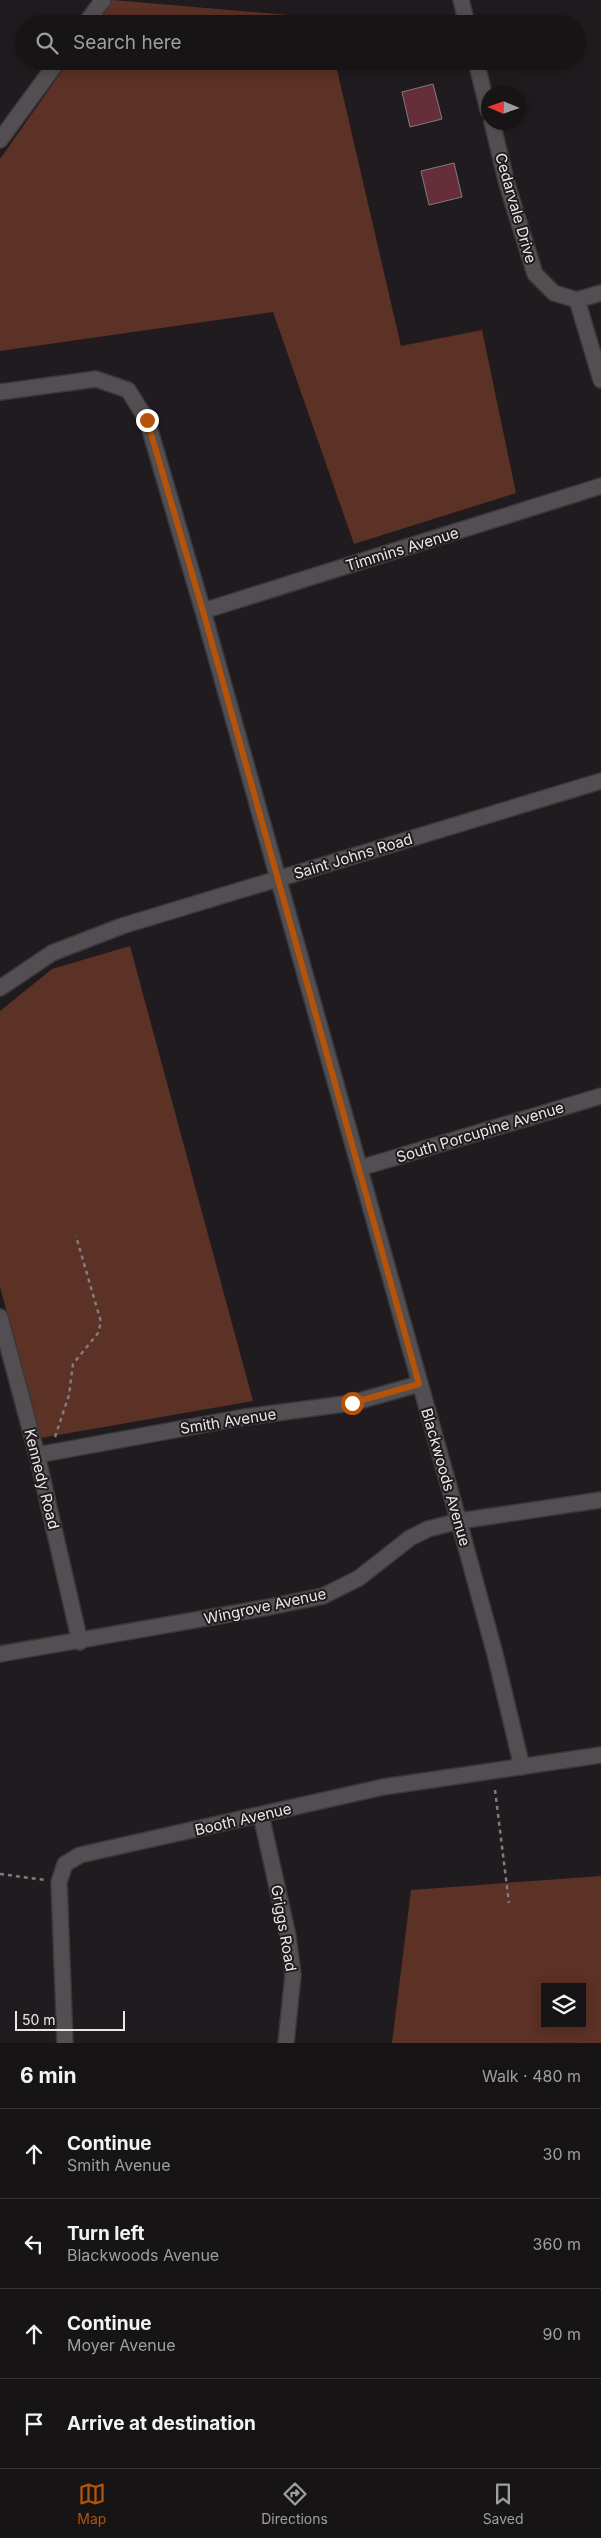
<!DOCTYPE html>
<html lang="en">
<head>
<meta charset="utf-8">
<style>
	body { margin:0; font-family:Inter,sans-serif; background:#201d1f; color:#f1f3f6 }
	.controls { position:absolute; right:15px; bottom:15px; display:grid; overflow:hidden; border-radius:0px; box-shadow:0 2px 12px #0003 }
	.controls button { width:45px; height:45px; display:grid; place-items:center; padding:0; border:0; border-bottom:1px solid #363335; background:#171416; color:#f1f3f6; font:25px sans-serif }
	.compass { position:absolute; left:481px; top:85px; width:45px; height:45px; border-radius:50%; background:#171416; box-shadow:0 2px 12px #0003; rotate:272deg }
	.scale { position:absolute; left:15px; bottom:12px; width:110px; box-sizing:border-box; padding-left:5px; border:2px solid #eae7e9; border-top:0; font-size:14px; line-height:18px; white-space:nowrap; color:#eae7e9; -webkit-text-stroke:4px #1f1b1e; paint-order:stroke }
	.stop { position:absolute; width:15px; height:15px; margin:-11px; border:4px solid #b45309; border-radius:50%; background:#fff }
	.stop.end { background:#b45309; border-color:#fff; box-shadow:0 1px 5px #0008 }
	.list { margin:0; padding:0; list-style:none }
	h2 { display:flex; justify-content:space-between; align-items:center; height:65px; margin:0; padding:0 20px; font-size:21px }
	h2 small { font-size:16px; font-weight:400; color:#9e9ea1 }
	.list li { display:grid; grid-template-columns:32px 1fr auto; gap:15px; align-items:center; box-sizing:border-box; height:90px; padding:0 20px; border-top:1px solid #363335 }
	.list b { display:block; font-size:19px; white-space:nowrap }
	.list p { margin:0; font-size:16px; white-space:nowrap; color:#9e9ea1 }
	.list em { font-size:16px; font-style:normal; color:#9e9ea1 }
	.icon { flex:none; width:28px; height:28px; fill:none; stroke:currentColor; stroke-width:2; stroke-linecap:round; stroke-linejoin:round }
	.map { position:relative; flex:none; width:601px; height:2043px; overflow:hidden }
	.search { position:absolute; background:#171416; box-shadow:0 2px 12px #0003; left:15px; right:15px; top:15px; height:55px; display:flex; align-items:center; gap:12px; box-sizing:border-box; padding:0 18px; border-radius:28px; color:#9e9ea1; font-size:19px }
	.sheet { height:425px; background:#171416 }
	nav { display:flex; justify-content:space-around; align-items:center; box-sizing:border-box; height:70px; border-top:1px solid #363335; background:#171416; font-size:14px; color:#9e9ea1 }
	nav a { display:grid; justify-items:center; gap:2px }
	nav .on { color:#b45309 }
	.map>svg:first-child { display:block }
	.green { fill:#5c3126; fill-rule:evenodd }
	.building { fill:#662d3b; stroke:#827b7c }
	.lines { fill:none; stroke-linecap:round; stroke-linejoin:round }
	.minor-casing { stroke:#3a383a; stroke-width:18 }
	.path { stroke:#807d7f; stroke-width:2.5; stroke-dasharray:4 4; stroke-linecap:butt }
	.minor { stroke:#524e51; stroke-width:15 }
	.route { stroke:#b45309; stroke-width:6 }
	.labels { text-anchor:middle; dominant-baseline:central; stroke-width:4; stroke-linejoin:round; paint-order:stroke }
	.street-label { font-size:15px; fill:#eae7e9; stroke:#1f1b1e }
</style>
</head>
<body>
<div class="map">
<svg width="601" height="2043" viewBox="0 0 601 2043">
	<rect width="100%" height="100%" fill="#1f1b1e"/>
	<path class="green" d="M112,0L325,18L327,24H95Z
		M69,61H335L401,346L482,330L516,493L354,544L273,312L0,351V159Z
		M130,946L253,1401L41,1438L0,1287V1011L52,969Z
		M601,1876V2043H392L411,1890ZM545,1987H582V2024H545Z"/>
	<path class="building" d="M433,84L442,119L410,127L402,92Z
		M454,163L462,197L429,205L421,171Z"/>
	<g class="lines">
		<g class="minor-casing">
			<path id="minor" d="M461,0L467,24
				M85,24L103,0
				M476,61L488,110
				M492,122L507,184L535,274L554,293L577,300
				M0,140L58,61
				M577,300L601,380
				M577,300L601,293
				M0,392L96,379L128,390L147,420L203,611L464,1540L495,1654L522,1767
				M203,611L601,486
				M0,988L52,953L122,926L601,781
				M360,1168L601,1096
				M0,1317L37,1455L80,1642
				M37,1455L245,1417L352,1403L419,1384
				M0,1654L269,1607L323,1596L359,1578L410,1538L428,1529L459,1521L601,1500
				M261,1815L288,1936L293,1975L286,2043
				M65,2043L59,1882L65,1864L80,1855L383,1787L601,1755"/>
		</g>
		<path class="path" d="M55,1437L69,1395L73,1364L98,1333L101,1322L76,1236
			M495,1790L509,1903
			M0,1874L45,1880"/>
		<use href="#minor" class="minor"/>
	</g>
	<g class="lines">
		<path class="route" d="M147,420L203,611L419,1384L352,1403"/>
	</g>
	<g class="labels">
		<g class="street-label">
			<text transform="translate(516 208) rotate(74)">Cedarvale Drive</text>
			<text transform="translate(402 549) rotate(-17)">Timmins Avenue</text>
			<text transform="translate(353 856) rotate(-17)">Saint Johns Road</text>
			<text transform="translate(480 1132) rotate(-17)">South Porcupine Avenue</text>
			<text transform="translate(228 1421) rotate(-9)">Smith Avenue</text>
			<text transform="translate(446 1477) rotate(74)">Blackwoods Avenue</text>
			<text transform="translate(42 1479) rotate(76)">Kennedy Road</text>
			<text transform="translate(265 1606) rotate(-12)">Wingrove Avenue</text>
			<text transform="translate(243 1819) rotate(-13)">Booth Avenue</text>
			<text transform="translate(284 1928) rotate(80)">Griggs Road</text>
		</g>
	</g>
</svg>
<div class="controls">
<button><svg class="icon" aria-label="layers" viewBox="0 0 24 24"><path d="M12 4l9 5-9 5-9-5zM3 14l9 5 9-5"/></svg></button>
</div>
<svg class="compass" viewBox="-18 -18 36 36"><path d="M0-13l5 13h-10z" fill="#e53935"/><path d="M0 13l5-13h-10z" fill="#9e9ea1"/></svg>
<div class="scale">50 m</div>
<div class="stop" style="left:352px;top:1403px"></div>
<div class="stop end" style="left:147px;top:420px"></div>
<div class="search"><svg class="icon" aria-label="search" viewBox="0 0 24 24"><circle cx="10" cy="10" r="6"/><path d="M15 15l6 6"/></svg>Search here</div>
</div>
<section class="sheet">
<h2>6 min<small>Walk · 480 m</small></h2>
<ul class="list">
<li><svg class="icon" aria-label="ahead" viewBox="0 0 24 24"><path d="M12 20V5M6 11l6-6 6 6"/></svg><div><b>Continue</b><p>Smith Avenue</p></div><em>30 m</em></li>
<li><svg class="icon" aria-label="left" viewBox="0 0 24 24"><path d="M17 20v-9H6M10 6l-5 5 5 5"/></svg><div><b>Turn left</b><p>Blackwoods Avenue</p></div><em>360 m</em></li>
<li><svg class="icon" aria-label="ahead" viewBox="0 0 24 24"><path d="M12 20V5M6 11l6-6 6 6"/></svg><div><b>Continue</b><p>Moyer Avenue</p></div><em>90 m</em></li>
<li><svg class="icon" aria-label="arrive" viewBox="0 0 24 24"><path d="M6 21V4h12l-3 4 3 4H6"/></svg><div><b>Arrive at destination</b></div></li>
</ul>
</section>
<nav>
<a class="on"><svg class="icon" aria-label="map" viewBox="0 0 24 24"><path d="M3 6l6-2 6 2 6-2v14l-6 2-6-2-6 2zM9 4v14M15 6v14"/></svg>Map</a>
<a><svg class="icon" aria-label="directions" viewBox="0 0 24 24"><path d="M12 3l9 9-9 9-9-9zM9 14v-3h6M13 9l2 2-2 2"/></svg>Directions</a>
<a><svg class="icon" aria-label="saved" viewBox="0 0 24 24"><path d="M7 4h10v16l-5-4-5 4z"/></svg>Saved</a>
</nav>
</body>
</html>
